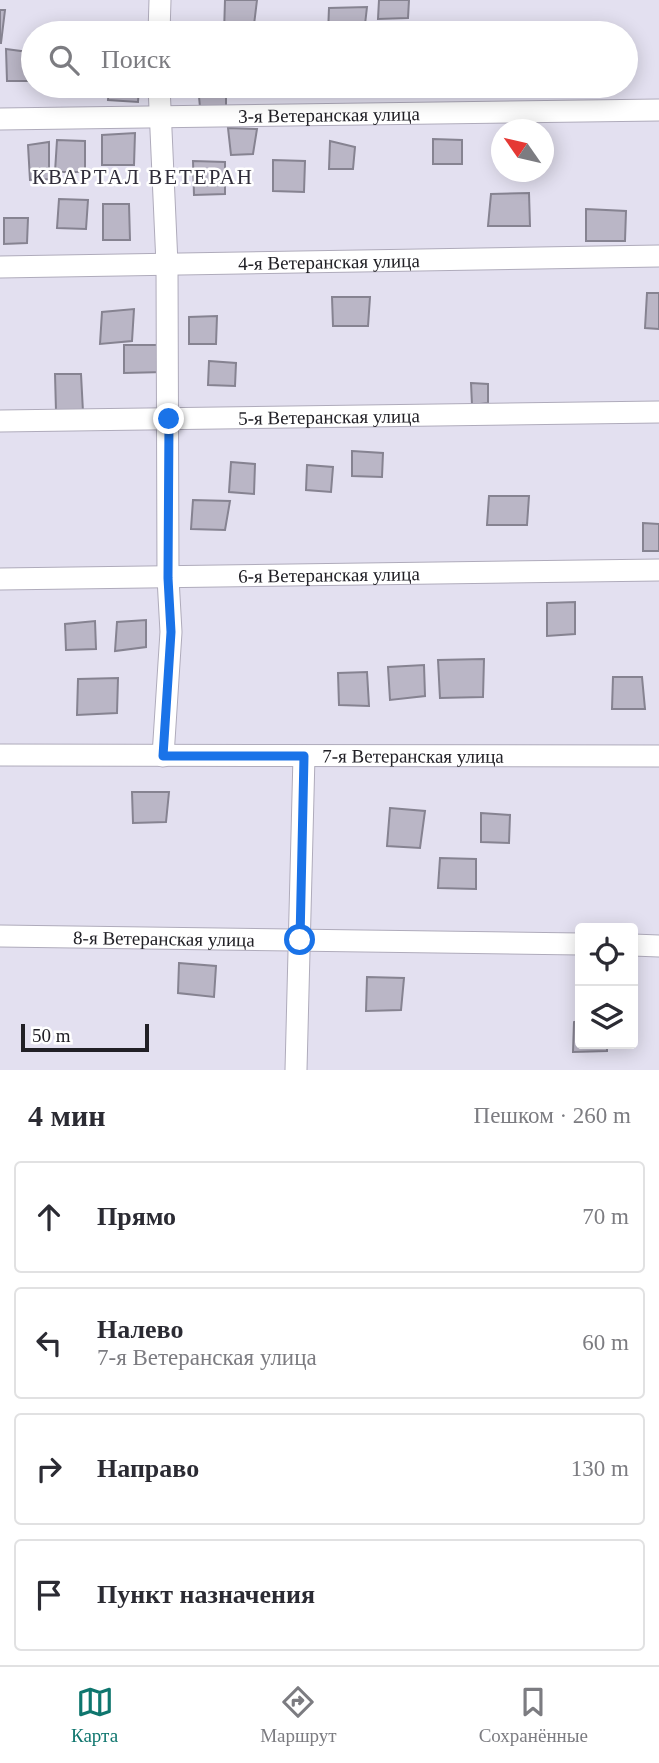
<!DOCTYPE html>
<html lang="ru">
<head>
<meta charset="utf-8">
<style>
	body { margin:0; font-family:"Times New Roman",serif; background:#f7f7f7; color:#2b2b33 }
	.controls { position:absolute; right:21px; bottom:21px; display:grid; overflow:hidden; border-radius:7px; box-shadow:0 4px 18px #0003 }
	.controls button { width:63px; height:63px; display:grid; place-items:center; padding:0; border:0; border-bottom:2px solid #e1e1e2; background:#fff; color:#2b2b33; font:35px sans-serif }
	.compass { position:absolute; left:491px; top:119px; width:63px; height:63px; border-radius:50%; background:#fff; box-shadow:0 4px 18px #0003; rotate:304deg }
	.scale { position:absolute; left:21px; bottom:18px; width:128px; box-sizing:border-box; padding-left:7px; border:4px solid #212026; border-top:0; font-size:19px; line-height:24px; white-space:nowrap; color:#212026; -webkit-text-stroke:5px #fff; paint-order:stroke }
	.stop { position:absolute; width:21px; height:21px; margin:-16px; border:5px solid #1a73e8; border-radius:50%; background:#fff }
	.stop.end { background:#1a73e8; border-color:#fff; box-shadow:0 2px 7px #0008 }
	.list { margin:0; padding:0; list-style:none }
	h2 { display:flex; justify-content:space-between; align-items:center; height:91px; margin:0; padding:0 28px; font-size:30px }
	h2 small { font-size:23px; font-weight:400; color:#7c7c81 }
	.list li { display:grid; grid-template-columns:46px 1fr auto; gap:21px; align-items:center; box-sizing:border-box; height:112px; margin:0 14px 14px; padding:0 14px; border:2px solid #e1e1e2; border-radius:7px }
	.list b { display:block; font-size:26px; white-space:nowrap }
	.list p { margin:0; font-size:23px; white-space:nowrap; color:#7c7c81 }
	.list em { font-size:23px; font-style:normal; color:#7c7c81 }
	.icon { flex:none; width:38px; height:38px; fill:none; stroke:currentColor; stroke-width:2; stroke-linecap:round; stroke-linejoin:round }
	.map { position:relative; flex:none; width:659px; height:1070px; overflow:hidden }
	.search { position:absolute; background:#fff; box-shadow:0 4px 18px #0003; left:21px; right:21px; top:21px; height:77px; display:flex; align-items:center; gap:18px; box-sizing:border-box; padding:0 24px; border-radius:38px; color:#7c7c81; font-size:26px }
	.sheet { height:595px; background:#fff }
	nav { display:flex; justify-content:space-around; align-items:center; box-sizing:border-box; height:98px; border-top:2px solid #e1e1e2; background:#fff; font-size:19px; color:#7c7c81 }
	nav a { display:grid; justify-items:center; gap:4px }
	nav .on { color:#0f766e }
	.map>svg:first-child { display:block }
	.building { fill:#bab6c6; stroke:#868391; stroke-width:2 }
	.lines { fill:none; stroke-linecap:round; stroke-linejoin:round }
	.minor-casing { stroke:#afabbb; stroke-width:23 }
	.minor { stroke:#fff; stroke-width:21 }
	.route { stroke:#1a73e8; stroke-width:9 }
	.labels { text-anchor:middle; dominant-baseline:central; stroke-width:5; stroke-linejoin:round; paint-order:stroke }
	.street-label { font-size:19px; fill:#212026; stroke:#fff }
	.neighbourhood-label { font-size:21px; letter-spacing:2px; fill:#302d3a; stroke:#fff }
</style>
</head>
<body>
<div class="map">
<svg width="659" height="1070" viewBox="0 0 659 1070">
	<rect width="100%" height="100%" fill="#e3e0f0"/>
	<path class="building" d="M225,0H257L253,33H224Z
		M379,0H409L408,18L378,19Z
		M367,7L364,33H328L329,8Z
		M0,10H5L1,43H0Z
		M6,49L28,52L29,81H7Z
		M109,86H139L138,102L108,100Z
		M198,86H226V107H200Z
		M580,86H612V90L580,88Z
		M228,128L257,129L253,154L231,155Z
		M135,133L134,165H102V135Z
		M433,139L462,140V164H433Z
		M57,140L85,141V172H55Z
		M330,141L355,147L353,169H329Z
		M49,142V179L30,180L28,145Z
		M273,160L305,161L304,192L273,191Z
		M193,161L225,162V194L194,195Z
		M529,193L530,226H488L491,194Z
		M59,199L88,200L86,229L57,228Z
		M103,204H129L130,240H103Z
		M586,209L626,211L625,241H586Z
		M4,218H28L27,243L4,244Z
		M647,293H659V329L645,328Z
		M332,297H370L368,326H333Z
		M134,309L132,341L100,344L102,312Z
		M217,316L216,344H189V317Z
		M124,345H164V372L124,373Z
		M209,361L236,363L235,386L208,385Z
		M55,374H81L83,412L56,411Z
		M471,383L488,384V403L472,405Z
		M352,451L383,453L382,477L352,476Z
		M231,462L255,464L254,494L229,492Z
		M307,465L333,467L331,492L306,490Z
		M489,496H529L527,525H487Z
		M193,500L230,501L225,530L191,529Z
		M643,523L659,524V551H643Z
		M575,602V634L547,636V603Z
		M146,620V647L115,651L117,622Z
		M95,621L96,649L66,650L65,624Z
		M484,659L483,697L440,698L438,660Z
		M424,665L425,696L390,700L388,667Z
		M367,672L369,706L339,705L338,673Z
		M613,677H642L645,709H612Z
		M118,678L117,713L77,715L78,679Z
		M132,792H169L166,822L133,823Z
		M390,808L425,811L420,848L387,846Z
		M481,813L510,815L509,843L481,842Z
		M440,858L476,859V889L438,888Z
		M179,963L216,966L214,997L178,993Z
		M367,977L404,978L401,1010L366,1011Z
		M580,1021V1044H607V1051L573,1052L574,1022Z"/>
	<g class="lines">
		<g class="minor-casing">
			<g id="minor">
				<path d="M159,33L160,0"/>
				<path d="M159,86L167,264L168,578L171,632L163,756"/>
				<path id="s1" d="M0,119L659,110"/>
				<path id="s2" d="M0,267L659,256"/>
				<path id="s3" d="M0,421L659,412"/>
				<path id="s4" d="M0,579L659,570"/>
				<path id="s5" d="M0,755L659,756"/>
				<path id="s6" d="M0,936L580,944"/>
				<path d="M633,945L659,946"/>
				<path d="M296,1070L304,756"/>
			</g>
		</g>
		<use href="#minor" class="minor"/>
	</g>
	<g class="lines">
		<path class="route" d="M169,419L168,578L171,632L163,756H304L300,940"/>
	</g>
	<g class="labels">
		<g class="street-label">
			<text stroke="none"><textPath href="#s1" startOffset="329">3-я Ветеранская улица</textPath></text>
			<text stroke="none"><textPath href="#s2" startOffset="329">4-я Ветеранская улица</textPath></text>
			<text stroke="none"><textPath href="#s3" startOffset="329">5-я Ветеранская улица</textPath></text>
			<text stroke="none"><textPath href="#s4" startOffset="329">6-я Ветеранская улица</textPath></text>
			<text stroke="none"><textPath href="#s5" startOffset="413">7-я Ветеранская улица</textPath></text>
			<text stroke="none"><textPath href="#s6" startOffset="164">8-я Ветеранская улица</textPath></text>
		</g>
		<g class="neighbourhood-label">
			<text x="143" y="177">КВАРТАЛ ВЕТЕРАН</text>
		</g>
	</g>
</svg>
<div class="controls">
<button><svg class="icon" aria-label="locate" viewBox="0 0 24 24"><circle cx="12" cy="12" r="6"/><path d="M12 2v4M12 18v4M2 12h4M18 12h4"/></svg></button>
<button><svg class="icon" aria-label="layers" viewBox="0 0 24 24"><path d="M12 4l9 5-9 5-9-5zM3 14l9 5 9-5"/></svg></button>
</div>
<svg class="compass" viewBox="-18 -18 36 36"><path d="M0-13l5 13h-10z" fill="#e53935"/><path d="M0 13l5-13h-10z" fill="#7c7c81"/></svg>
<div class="scale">50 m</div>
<div class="stop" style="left:300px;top:940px"></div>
<div class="stop end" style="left:169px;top:419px"></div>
<div class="search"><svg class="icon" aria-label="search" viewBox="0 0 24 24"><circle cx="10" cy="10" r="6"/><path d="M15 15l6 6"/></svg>Поиск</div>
</div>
<section class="sheet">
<h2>4 мин<small>Пешком · 260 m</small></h2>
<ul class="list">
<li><svg class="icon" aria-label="ahead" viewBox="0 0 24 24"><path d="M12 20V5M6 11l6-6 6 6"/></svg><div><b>Прямо</b></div><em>70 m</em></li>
<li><svg class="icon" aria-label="left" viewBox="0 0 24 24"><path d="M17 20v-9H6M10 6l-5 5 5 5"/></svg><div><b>Налево</b><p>7-я Ветеранская улица</p></div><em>60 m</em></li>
<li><svg class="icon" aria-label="right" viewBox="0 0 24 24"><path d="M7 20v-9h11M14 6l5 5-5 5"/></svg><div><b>Направо</b></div><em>130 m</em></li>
<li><svg class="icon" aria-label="arrive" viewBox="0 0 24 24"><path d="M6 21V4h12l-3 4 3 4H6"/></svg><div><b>Пункт назначения</b></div></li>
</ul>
</section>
<nav>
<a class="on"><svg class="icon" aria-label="map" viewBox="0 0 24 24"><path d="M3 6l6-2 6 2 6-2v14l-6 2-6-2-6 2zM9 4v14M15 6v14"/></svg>Карта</a>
<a><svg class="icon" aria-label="directions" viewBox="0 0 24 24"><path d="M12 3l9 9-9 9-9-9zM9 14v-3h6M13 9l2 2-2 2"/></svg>Маршрут</a>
<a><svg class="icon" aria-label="saved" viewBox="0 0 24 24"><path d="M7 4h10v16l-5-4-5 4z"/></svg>Сохранённые</a>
</nav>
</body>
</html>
